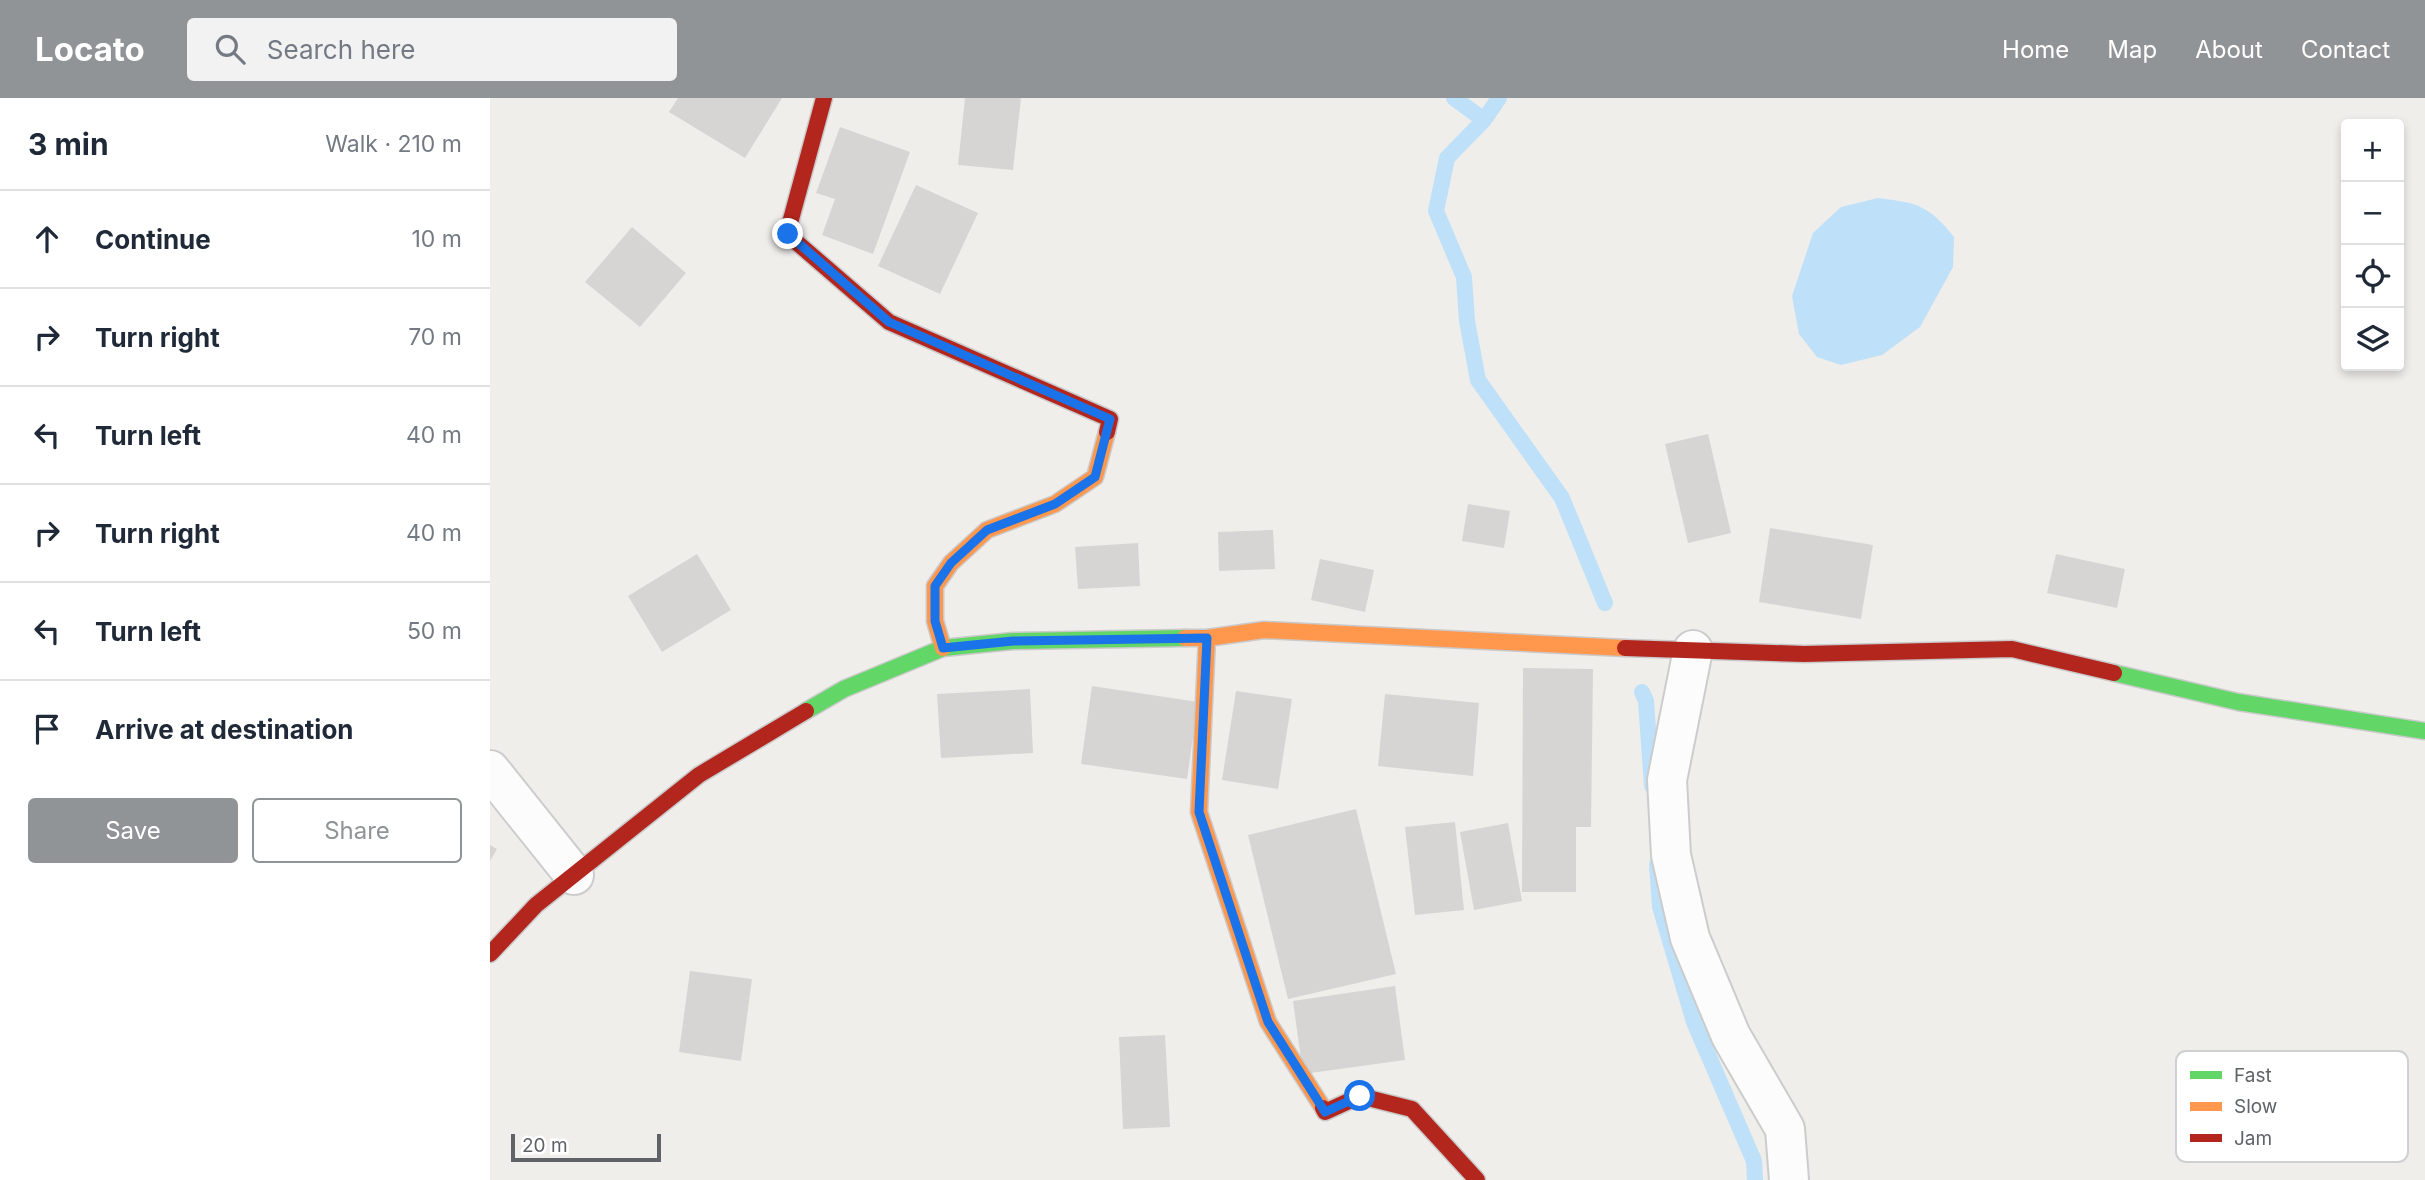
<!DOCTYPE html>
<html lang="en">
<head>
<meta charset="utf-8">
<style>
	body { margin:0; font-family:Inter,sans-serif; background:#f2f2f3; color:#1f2937 }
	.controls { position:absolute; right:21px; top:21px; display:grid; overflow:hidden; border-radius:7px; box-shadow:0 4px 10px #0003 }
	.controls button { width:63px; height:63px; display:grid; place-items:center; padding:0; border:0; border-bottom:2px solid #e0e1e3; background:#fff; color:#1f2937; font:35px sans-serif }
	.scale { position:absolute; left:21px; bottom:18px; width:150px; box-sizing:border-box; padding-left:7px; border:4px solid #5f6368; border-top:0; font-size:19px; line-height:24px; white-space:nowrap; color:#5f6368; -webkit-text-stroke:5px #fff; paint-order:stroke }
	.stop { position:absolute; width:21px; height:21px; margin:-16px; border:5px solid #1a73e8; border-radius:50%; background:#fff }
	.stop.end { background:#1a73e8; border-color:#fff; box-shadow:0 2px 7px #0008 }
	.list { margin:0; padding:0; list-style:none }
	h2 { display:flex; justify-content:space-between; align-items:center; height:91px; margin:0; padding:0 28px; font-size:30px }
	h2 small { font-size:23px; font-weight:400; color:#747a83 }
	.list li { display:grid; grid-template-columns:46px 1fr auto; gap:21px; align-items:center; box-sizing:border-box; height:98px; padding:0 28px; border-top:2px solid #e0e1e3 }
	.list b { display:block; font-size:26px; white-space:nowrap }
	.list em { font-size:23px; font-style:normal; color:#747a83 }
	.actions { display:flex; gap:14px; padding:21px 28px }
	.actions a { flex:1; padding:16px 0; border:2px solid #919496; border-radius:7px; text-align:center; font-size:24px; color:#919496 }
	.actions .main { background:#919496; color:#fff }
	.icon { flex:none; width:38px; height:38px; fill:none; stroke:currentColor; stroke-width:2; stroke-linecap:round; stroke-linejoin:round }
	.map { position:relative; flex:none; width:1935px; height:1082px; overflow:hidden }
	header { display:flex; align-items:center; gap:42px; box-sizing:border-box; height:98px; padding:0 35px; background:#919496; color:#fff }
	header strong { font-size:33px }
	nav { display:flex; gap:38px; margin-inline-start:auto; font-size:24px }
	.search { width:490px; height:63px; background:#f2f2f3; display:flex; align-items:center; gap:18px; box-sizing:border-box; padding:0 24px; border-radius:7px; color:#747a83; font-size:26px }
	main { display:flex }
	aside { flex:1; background:#fff }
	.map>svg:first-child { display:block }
	.water { fill:#bfe0f9 }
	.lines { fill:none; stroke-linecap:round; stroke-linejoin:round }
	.stream { stroke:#bfe0f9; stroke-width:16 }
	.building { fill:#d6d5d3 }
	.street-casing { stroke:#cbcccc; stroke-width:42 }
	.fast-casing { stroke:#cacacb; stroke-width:19 }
	.slow-casing { stroke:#cacacb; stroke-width:19 }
	.jam-casing { stroke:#cacacb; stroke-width:19 }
	.street { stroke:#fdfcfc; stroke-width:38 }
	.fast { stroke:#63d668; stroke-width:16 }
	.slow { stroke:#ff974d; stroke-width:16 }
	.jam { stroke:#b3261e; stroke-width:16 }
	.route { stroke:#1a73e8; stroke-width:9 }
	.key { fill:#fff; stroke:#cfd0d2; stroke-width:2 }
	.key-label { font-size:19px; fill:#5f6368 }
</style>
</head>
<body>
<header>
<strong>Locato</strong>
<div class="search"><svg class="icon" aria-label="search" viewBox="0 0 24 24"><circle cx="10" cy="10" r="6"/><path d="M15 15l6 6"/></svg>Search here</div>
<nav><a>Home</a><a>Map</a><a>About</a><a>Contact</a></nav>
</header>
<main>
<aside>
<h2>3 min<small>Walk · 210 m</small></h2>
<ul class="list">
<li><svg class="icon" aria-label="ahead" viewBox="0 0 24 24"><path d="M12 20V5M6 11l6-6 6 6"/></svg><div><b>Continue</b></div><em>10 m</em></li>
<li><svg class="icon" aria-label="right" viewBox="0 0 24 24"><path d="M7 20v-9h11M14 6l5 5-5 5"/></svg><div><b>Turn right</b></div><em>70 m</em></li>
<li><svg class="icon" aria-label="left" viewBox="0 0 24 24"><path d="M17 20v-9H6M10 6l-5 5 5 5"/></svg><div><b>Turn left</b></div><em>40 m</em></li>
<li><svg class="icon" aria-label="right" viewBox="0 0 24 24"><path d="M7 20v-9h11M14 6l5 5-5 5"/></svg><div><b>Turn right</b></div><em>40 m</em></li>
<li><svg class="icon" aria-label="left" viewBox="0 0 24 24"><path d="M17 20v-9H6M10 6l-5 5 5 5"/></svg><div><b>Turn left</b></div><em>50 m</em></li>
<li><svg class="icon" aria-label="arrive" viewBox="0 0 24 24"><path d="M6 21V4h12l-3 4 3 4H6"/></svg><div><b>Arrive at destination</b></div></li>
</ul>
<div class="actions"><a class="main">Save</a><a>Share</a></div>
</aside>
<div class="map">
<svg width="1935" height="1082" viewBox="0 0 1935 1082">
	<rect width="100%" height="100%" fill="#efeeea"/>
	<path class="water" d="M1388,100C1428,105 1438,107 1464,139L1463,169L1430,229L1392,257L1351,267L1327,259L1309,236L1302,198L1323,135L1351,109Z"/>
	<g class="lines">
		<path class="stream" d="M964,0L994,22
			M1009,0L994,22L957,60L946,113L974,179L977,223L988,282L1072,400L1115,505
			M1152,594L1156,603L1162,688
			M1167,766L1170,809L1204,924L1264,1063L1265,1082"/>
	</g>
	<path class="building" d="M188,0H292L255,60L179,14Z
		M475,0H531L523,72L468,67Z
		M350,29L420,54L383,156L332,137L345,101L326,95Z
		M426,87L488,115L450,196L388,168Z
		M142,129L196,175L150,229L95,184Z
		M1218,336L1241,435L1198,445L1175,346Z
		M978,406L1020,413L1014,450L972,443Z
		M1280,430L1383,447L1371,521L1269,504Z
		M783,432L785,471L729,473L728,434Z
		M648,445L650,488L588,491L585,449Z
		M207,456L241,512L172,554L138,498Z
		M1566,456L1635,471L1627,510L1557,495Z
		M830,461L884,472L875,514L821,502Z
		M1033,570L1103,571L1101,729H1086V794H1032Z
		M602,588L708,604L697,681L591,666Z
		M540,591L543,655L451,660L447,596Z
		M746,593L802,601L788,691L732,682Z
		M895,596L989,605L983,678L888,668Z
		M866,711L906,876L798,901L758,737Z
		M965,724L974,812L925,817L915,729Z
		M1018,725L1032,803L984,812L970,734Z
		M0,747L7,751L0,763Z
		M200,873L262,881L251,963L189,954Z
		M905,888L915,962L813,976L803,903Z
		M675,937L680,1029L633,1031L629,939Z"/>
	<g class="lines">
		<g class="street-casing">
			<path id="street" d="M1203,552L1177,682L1181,757L1200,840L1241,938L1295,1031L1299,1082
				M0,672L84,777"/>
		</g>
		<g class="fast-casing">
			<path id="fast" d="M1624,575L1748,604L1935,633
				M316,613L354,591L453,550L523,543L695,540"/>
		</g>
		<g class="slow-casing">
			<path id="slow" d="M695,540H717L774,532L1135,550
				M717,540L709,714L778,924L833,1010
				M453,550L445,523V488L461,465L497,432L565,406L605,379L617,334"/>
		</g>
		<g class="jam-casing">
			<path id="jam" d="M334,0L297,136L399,224L620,321L617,334
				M1135,550L1314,556L1522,551L1624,575
				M0,856L46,807L209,677L316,613
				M833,1010L835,1014L870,998L922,1011L987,1082"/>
		</g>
		<use href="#street" class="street"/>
		<use href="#fast" class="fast"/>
		<use href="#slow" class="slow"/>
		<use href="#jam" class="jam"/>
	</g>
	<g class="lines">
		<path class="route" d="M298,136L399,224L620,321L605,379L565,406L497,432L461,465L445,488V523L453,550L523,543L717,540L709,714L778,924L835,1014L870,998"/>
	</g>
	<rect x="1686" y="953" width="232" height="111" rx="10" class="key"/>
	<rect x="1700" y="973" width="32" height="8" fill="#63d668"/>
	<rect x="1700" y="1004" width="32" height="9" fill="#ff974d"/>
	<rect x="1700" y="1036" width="32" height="8" fill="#b3261e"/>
	<g class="key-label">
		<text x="1744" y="984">Fast</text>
		<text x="1744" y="1015">Slow</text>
		<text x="1744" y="1047">Jam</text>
	</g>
</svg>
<div class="controls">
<button>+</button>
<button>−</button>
<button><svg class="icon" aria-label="locate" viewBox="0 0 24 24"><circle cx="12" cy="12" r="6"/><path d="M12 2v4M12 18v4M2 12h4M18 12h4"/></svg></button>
<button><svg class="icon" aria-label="layers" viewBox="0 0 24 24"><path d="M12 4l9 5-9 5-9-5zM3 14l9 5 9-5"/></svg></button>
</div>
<div class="scale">20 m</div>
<div class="stop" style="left:870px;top:998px"></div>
<div class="stop end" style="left:298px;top:136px"></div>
</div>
</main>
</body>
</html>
